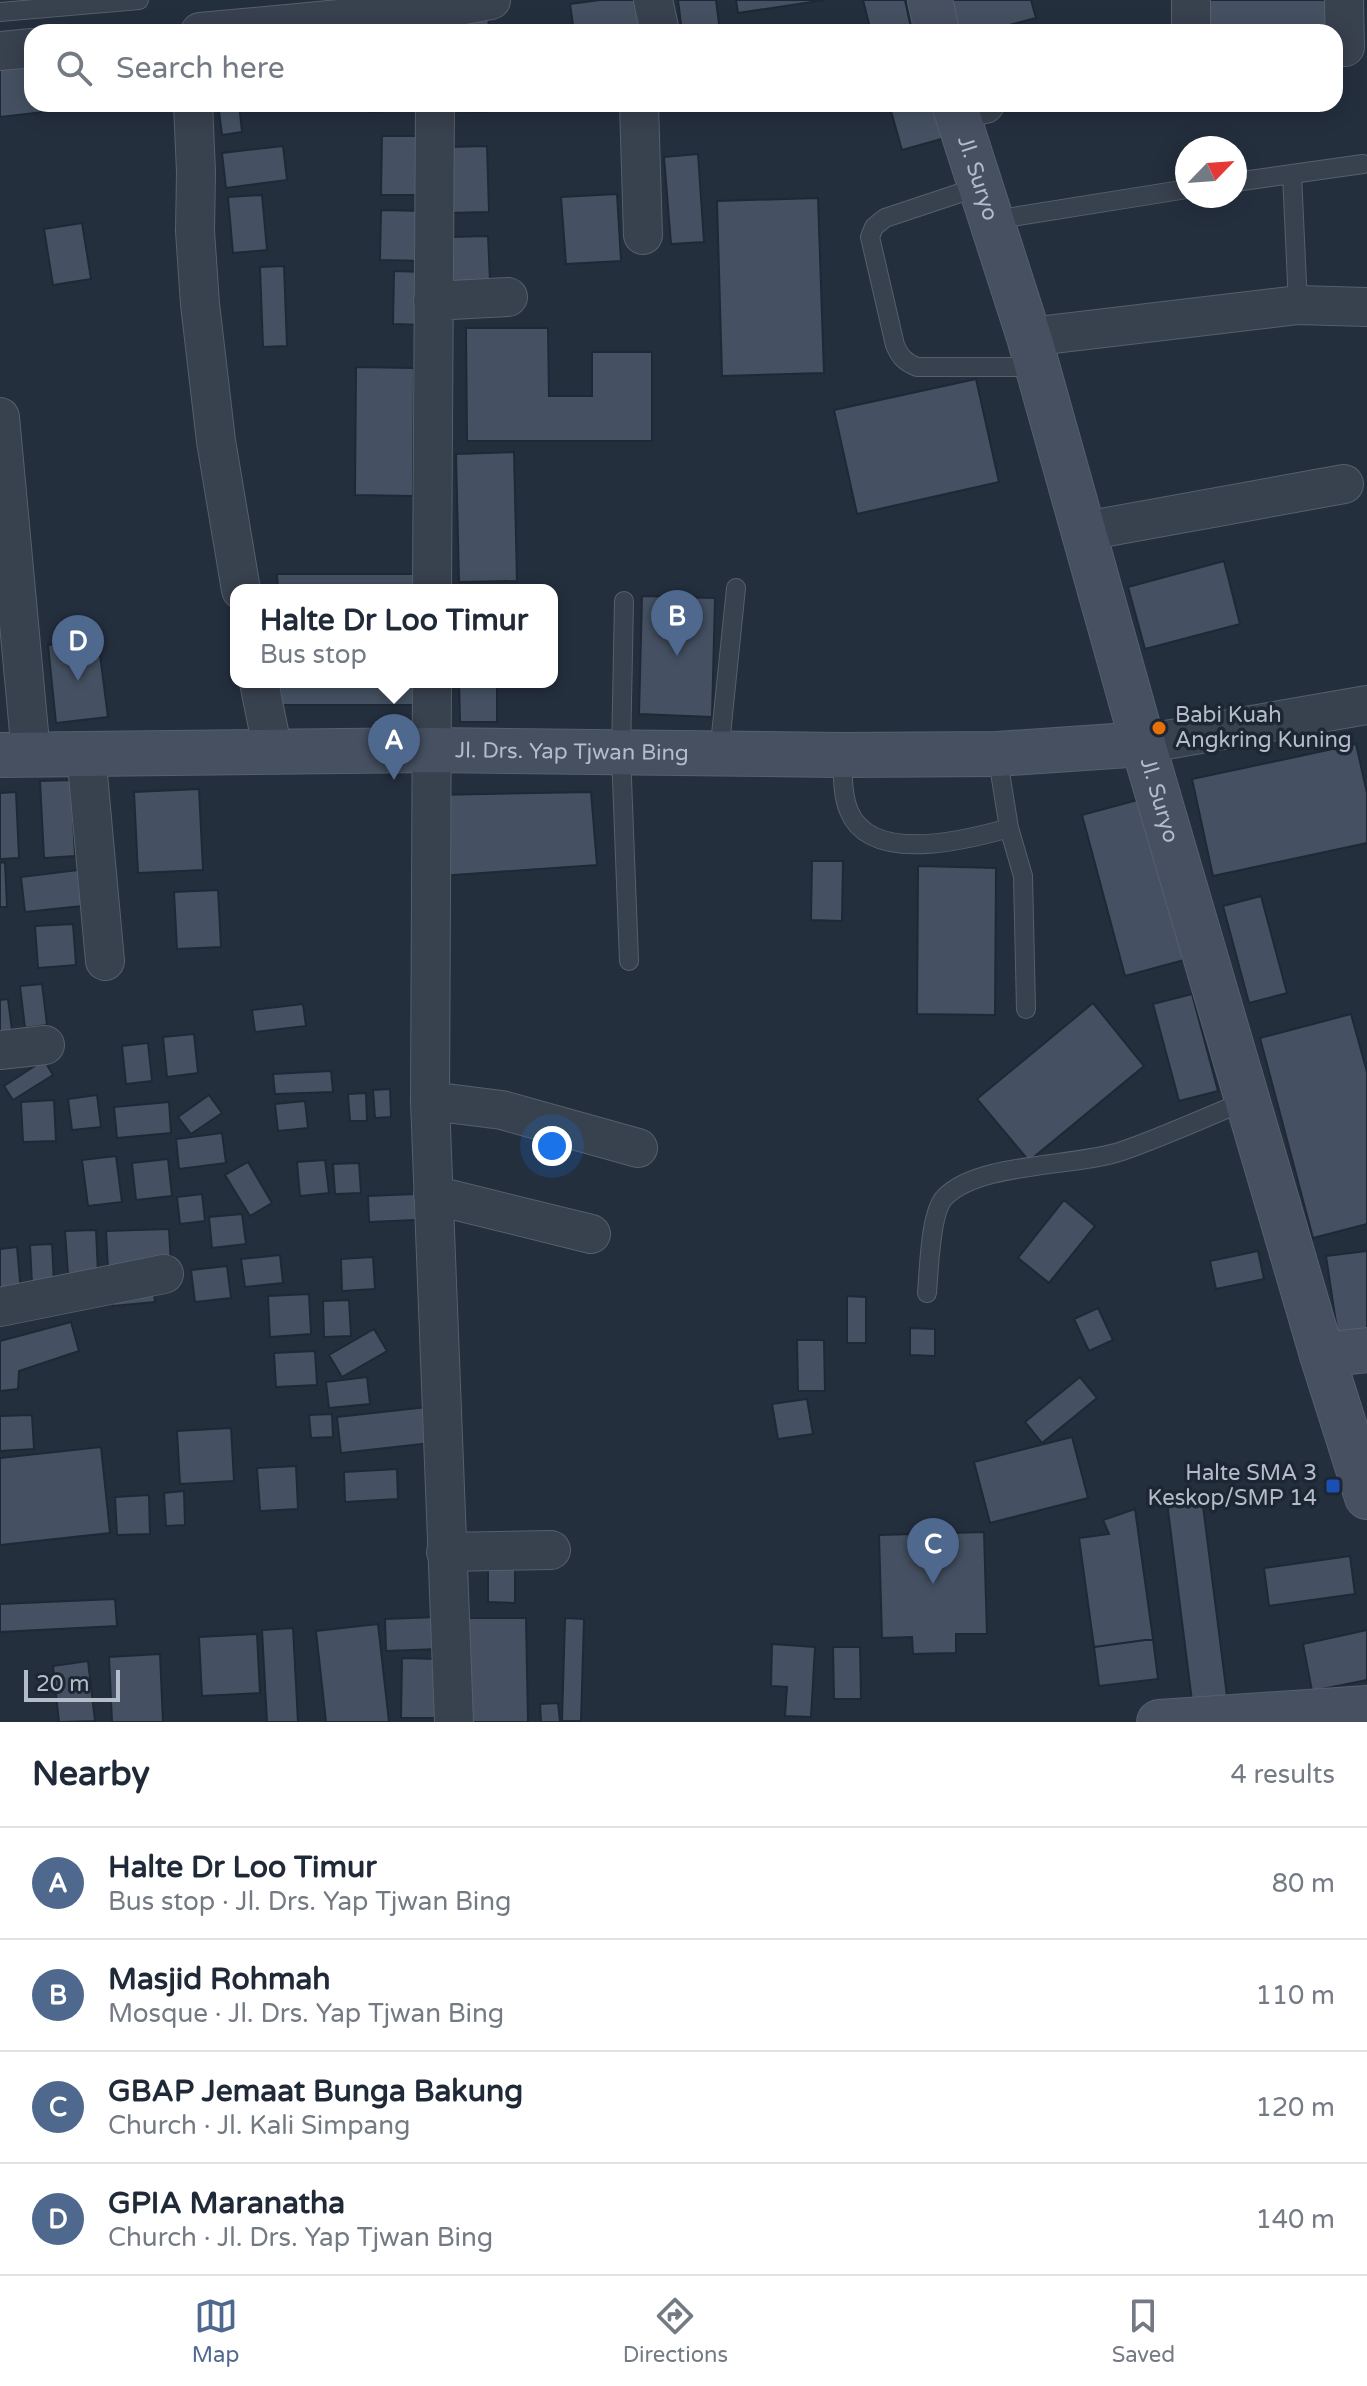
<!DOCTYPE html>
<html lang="en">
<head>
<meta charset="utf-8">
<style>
	body { margin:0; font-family:"Varela Round",sans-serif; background:#f6f6f7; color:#1f2937 }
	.compass { position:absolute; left:1175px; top:136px; width:72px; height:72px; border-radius:50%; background:#fff; box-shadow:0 4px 20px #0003; rotate:65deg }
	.scale { position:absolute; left:24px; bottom:20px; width:96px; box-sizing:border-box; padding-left:8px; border:4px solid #b4bcc9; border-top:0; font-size:22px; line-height:28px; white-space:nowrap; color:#b4bcc9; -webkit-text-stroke:6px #1d2633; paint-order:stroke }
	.you { position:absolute; left:552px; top:1146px; width:28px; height:28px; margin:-20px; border:6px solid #fff; border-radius:50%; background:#1a73e8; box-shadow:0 0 0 12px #1a73e833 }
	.badge { display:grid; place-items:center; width:52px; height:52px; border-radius:50%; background:#4f688e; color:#fff; font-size:26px; font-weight:700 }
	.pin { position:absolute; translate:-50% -66px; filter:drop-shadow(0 2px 4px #0008) }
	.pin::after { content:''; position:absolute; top:42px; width:28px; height:24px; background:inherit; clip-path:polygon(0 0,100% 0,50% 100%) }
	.popup { position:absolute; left:230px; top:584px; width:328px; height:104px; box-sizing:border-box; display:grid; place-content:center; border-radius:16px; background:#fff; filter:drop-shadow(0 2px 6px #0005); font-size:26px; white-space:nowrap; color:#747a83 }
	.popup b { font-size:30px; color:#1f2937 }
	.popup::after { content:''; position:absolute; left:50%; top:100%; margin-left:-16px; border:16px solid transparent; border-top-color:#fff }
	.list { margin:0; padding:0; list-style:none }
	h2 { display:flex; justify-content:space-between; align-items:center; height:104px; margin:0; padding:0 32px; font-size:34px }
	h2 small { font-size:26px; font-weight:400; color:#747a83 }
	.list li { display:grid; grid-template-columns:52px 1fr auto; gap:24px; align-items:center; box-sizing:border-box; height:112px; padding:0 32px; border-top:2px solid #e0e1e3 }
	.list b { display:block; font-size:30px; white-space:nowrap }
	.list p { margin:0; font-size:26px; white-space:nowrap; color:#747a83 }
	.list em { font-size:26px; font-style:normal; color:#747a83 }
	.icon { flex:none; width:44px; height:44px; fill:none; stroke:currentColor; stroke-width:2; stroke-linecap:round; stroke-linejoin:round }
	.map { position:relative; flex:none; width:1367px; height:1722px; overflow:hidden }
	.search { position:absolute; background:#fff; box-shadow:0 4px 20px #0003; left:24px; right:24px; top:24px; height:88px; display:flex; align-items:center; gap:20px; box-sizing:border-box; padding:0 28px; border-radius:24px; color:#747a83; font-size:30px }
	.sheet { height:552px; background:#fff }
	nav { display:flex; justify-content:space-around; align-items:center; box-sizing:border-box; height:112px; border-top:2px solid #e0e1e3; background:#fff; font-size:22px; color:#747a83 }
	nav a { display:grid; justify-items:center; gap:4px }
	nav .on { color:#4f688e }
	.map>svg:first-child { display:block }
	.building { fill:#455162; stroke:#1f2835; stroke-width:2 }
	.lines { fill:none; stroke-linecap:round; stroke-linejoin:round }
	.lane-casing { stroke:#565f6c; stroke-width:20 }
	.street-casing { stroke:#565f6c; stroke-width:40 }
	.secondary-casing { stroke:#565f6c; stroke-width:46 }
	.lane { stroke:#38414e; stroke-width:18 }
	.street { stroke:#38414e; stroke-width:38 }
	.secondary { stroke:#465061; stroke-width:44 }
	.food-dot { fill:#e8710a; stroke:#1d2633; stroke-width:3 }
	.transit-dot { fill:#1a4fb4; stroke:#1d2633; stroke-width:3 }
	.labels { text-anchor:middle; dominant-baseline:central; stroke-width:7; stroke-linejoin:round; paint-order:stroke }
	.street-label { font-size:22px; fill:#b4bcc9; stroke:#1d2633 }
	.poi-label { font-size:22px; fill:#b4bcc9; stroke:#1d2633; text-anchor:start }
</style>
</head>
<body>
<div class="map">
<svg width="1367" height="1722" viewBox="0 0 1367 1722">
	<rect width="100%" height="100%" fill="#242f3e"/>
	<path class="building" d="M600,0H636L641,32H574L570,4Z
		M678,0H716L720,32H682Z
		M736,0H825L738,13Z
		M863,0H905L912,32H871Z
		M941,0H1031L1036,18L982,32H950Z
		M1204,0H1331L1334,32H1206Z
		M455,16L489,17L488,32H455Z
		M32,64V104H96V106L0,117V67Z
		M218,104H239L242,132L222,135Z
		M369,104H421L422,109L370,112Z
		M453,104H486V112L452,111Z
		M889,104H936L945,138L902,150Z
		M382,136H422V195H381Z
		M283,146L287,180L226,188L222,153Z
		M487,146L489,212L449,213L447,147Z
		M698,154L704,242L671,244L664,157Z
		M617,194L621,261L566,264L561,197Z
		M262,195L267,250L233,253L228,197Z
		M818,198L824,373L722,376L717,201Z
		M381,210L424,211L423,261L380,260Z
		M82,223L91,279L53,285L44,229Z
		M488,236L490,281L450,282L449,237Z
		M284,266L287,346L263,347L260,267Z
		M394,271L426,272L425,325L393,324Z
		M466,328H548L549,396H592V352H652V441H467Z
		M356,367L414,368L413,496L355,495Z
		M976,379L999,482L857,514L834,410Z
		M514,452L517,581L459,582L456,454Z
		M1224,561L1240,624L1145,649L1128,587Z
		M277,574H423V590H278Z
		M642,596L715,598L712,717L639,714Z
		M98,639L108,717L56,723L48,645Z
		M278,682H423V705H278Z
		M459,682H497V722H460Z
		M1356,744L1367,793V843L1213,876L1192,779Z
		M71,780L75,856L44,858L40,781Z
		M199,789L203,870L138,873L134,792Z
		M16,792L19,858L0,859V793Z
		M591,792L597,865L440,876L436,795Z
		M1141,799L1184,960L1125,976L1082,815Z
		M812,861H843L842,921L811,920Z
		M5,862L7,907H0V863Z
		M918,866L996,868L995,1015L917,1014Z
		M78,870L82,906L25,912L21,877Z
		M218,890L221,947L177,949L174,892Z
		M1261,896L1287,993L1249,1003L1223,906Z
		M73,924L76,965L38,968L35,926Z
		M42,984L47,1025L25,1028L20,986Z
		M1192,994L1218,1091L1179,1101L1153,1004Z
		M8,999L13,1038L0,1040V1000Z
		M1093,1003L1144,1066L1029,1161L977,1099Z
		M303,1004L306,1026L255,1032L252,1010Z
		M1351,1014L1367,1072V1224L1313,1238L1260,1038Z
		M194,1034L198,1073L167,1077L163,1037Z
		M148,1043L152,1081L126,1084L122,1046Z
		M44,1060L53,1075L13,1100L4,1086Z
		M331,1071L333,1092L275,1094L273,1074Z
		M390,1089L391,1117L375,1118L373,1090Z
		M366,1093L367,1121H350L348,1094Z
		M97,1095L101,1127L72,1130L68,1099Z
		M209,1095L222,1113L191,1134L178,1117Z
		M54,1100L56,1141L23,1142L21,1102Z
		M305,1101L308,1128L278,1131L275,1104Z
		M169,1102L171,1133L117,1138L114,1107Z
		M222,1133L226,1163L179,1169L176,1139Z
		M116,1156L122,1202L88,1206L82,1160Z
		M168,1159L172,1196L136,1200L132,1163Z
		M325,1160L329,1193L300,1196L297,1162Z
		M248,1162L272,1203L250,1216L225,1175Z
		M359,1163L361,1193L335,1194L333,1164Z
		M202,1194L205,1221L180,1224L177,1197Z
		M415,1194L416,1220L369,1222L368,1196Z
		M1064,1200L1095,1226L1049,1283L1018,1258Z
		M242,1214L246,1244L212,1248L209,1217Z
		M169,1229L171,1266L108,1269L106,1231Z
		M96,1230L98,1273L68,1274L65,1231Z
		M52,1244L54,1282L32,1284L30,1245Z
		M17,1247L21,1292L0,1293V1249Z
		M1258,1251L1264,1279L1216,1289L1210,1261Z
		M1367,1251V1332L1338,1336L1326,1256Z
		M280,1255L283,1283L245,1287L241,1259Z
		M373,1257L375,1289L342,1291L341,1259Z
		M227,1266L231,1298L195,1302L191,1270Z
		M153,1282L155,1302L113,1306L111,1287Z
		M309,1294L311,1334L270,1337L268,1296Z
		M847,1296L866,1297V1343H847Z
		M349,1300L351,1336L324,1337L323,1301Z
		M1098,1308L1113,1340L1089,1351L1074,1319Z
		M71,1322L79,1351L19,1371L18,1389L0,1391V1341Z
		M910,1328L935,1329V1356L910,1355Z
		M374,1329L387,1351L342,1377L329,1355Z
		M797,1340H824L825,1391H798Z
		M315,1351L317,1385L276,1387L274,1353Z
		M367,1377L370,1404L329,1408L326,1382Z
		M1080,1377L1097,1398L1042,1443L1025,1422Z
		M807,1399L813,1434L778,1439L772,1404Z
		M427,1407L431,1443L341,1453L337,1417Z
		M332,1414L333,1437L311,1438L309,1415Z
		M32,1415L34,1449L0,1451V1416Z
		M231,1428L234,1481L180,1484L177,1431Z
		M1072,1437L1088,1498L990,1523L974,1462Z
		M101,1447L110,1533L0,1545V1458Z
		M296,1466L298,1509L260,1511L257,1468Z
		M397,1469L398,1499L345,1502L344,1472Z
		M184,1491L185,1525L166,1526L164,1493Z
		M149,1495L150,1534L117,1535L115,1497Z
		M1202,1498L1228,1704L1193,1709L1167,1502Z
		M1135,1509L1153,1639L1094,1647L1079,1538L1109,1534L1103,1520Z
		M984,1532L987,1634H956V1653L913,1654L912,1637L882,1638L879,1535Z
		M1350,1556L1355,1594L1269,1606L1264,1568Z
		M488,1561L515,1562V1603L488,1602Z
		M115,1599L117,1626L0,1632V1604Z
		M436,1617L438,1649L386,1651L385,1619Z
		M468,1618H526L528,1722H470Z
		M565,1618L584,1619L581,1721H562Z
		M378,1624L389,1722H326L316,1631Z
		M293,1628L298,1722H267L262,1630Z
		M1367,1630V1680L1312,1691L1303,1644Z
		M257,1634L260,1693L202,1696L199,1637Z
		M1153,1639L1158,1679L1099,1686L1094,1647Z
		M772,1644L815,1647L811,1717L785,1716L787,1687L771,1686Z
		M833,1647H860L861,1699H834Z
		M160,1654L163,1722H112L109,1657Z
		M402,1658L437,1659L436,1718H401Z
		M88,1661L95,1721L59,1722L53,1666Z
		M558,1703L560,1722H541L540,1704Z"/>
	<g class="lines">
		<g class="lane-casing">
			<path id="lane" d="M0,12L139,0
				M1292,174L1363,164
				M1235,182L1292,174L1298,305
				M981,186L885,218L874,227L870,237L895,345C900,357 905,362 917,367H1036
				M993,220L1187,189
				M624,601L621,753L629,961
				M719,754L736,588
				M842,755C843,773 842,795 849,811C871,865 967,840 1009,828L997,754
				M1009,828L1023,876L1026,1009
				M927,1293C929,1271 930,1211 945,1197C979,1162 1076,1167 1122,1151C1165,1136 1206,1117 1248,1100"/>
		</g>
		<g class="street-casing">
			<path id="street" d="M653,0L660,32
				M1191,0V32
				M1344,0L1345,47
				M200,32L436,10L491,0
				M0,51L32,48
				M193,104L196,172L195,231L200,304L216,441L241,590
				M639,104L643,235
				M955,109L985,104
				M433,301L508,297
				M1029,337L1298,305L1367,307
				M0,417L31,754
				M1085,531L1344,484
				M432,590L435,104
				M259,682L273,752
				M432,682L430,1101L454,1722
				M1143,744L1367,705
				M86,753L105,961
				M0,1050L45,1045
				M430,1101L502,1110L638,1148
				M433,1195L591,1234
				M0,1307L164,1274
				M446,1552L551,1550"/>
		</g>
		<g class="secondary-casing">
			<g id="secondary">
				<path d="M930,0L937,32"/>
				<path id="s1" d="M954,104L1029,337L1143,744L1322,1355L1367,1497"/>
				<path id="s2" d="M0,755L432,750L842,755L997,754L1143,744"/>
				<path d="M1322,1355L1367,1350"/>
				<path d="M1159,1722L1367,1708"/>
			</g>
		</g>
		<use href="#lane" class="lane"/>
		<use href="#street" class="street"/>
		<use href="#secondary" class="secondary"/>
	</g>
	<circle class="food-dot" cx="1159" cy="728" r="8"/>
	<rect class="transit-dot" x="1325" y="1478" width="16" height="16" rx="4"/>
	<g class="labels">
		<g class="street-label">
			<text stroke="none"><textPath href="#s1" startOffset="78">Jl. Suryo</textPath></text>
			<text stroke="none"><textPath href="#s2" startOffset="572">Jl. Drs. Yap Tjwan Bing</textPath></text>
			<text stroke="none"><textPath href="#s1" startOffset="726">Jl. Suryo</textPath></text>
		</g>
		<g class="poi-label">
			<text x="1175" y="715">Babi Kuah<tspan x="1175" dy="25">Angkring Kuning</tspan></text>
			<text x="1317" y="1473" text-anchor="end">Halte SMA 3<tspan x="1317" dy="25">Keskop/SMP 14</tspan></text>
		</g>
	</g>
</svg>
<svg class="compass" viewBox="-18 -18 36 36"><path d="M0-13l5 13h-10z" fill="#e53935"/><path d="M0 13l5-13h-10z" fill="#747a83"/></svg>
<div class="scale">20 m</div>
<div class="you"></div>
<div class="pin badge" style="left:394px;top:780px">A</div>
<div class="popup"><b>Halte Dr Loo Timur</b>Bus stop</div>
<div class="pin badge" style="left:677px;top:656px">B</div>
<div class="pin badge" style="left:933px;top:1584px">C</div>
<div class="pin badge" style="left:78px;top:681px">D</div>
<div class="search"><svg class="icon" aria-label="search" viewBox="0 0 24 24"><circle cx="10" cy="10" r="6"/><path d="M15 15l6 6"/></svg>Search here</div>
</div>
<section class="sheet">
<h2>Nearby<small>4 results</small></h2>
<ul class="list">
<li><span class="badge">A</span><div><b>Halte Dr Loo Timur</b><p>Bus stop · Jl. Drs. Yap Tjwan Bing</p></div><em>80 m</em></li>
<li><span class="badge">B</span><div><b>Masjid Rohmah</b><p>Mosque · Jl. Drs. Yap Tjwan Bing</p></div><em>110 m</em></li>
<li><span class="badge">C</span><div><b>GBAP Jemaat Bunga Bakung</b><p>Church · Jl. Kali Simpang</p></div><em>120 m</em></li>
<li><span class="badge">D</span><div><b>GPIA Maranatha</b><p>Church · Jl. Drs. Yap Tjwan Bing</p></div><em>140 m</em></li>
</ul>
</section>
<nav>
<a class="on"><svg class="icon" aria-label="map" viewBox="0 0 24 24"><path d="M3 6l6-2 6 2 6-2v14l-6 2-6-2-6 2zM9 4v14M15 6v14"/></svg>Map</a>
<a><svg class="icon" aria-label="directions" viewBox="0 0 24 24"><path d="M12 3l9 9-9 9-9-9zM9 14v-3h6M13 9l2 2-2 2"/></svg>Directions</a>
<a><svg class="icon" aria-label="saved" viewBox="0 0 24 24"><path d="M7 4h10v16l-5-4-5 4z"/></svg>Saved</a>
</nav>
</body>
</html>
